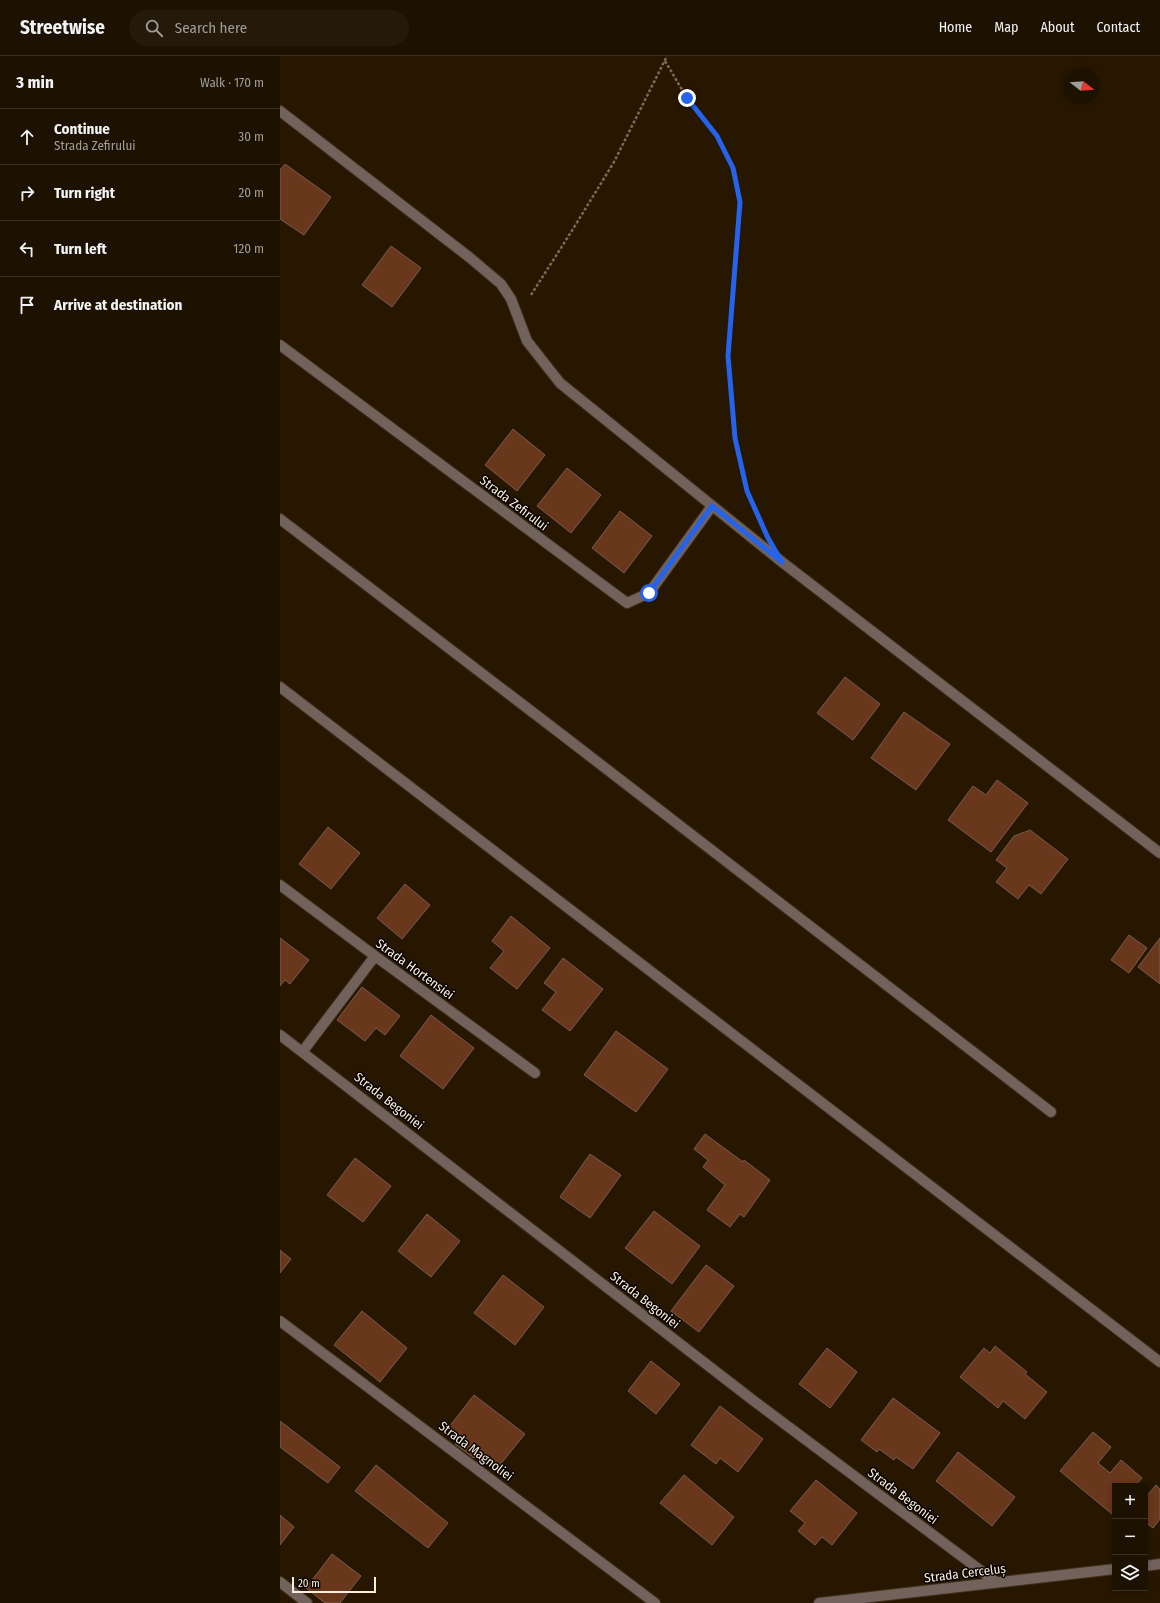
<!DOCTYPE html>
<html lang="en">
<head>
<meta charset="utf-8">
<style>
	body { margin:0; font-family:"Fira Sans Condensed",sans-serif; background:#251a0a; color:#f1f3f6 }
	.controls { position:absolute; right:12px; bottom:12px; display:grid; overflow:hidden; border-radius:0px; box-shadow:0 2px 6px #0003 }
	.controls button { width:36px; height:36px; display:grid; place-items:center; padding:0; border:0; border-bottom:1px solid #3b3122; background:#1d1100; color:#f1f3f6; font:20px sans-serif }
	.compass { position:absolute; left:784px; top:12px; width:36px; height:36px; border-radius:50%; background:#1d1100; box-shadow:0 2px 6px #0003; rotate:107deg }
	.scale { position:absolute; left:12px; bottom:10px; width:84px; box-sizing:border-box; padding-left:4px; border:2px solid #f9eedf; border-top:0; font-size:11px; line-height:14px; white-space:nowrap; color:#f9eedf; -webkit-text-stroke:3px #0a0500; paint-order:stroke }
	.stop { position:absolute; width:12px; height:12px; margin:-9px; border:3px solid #2563eb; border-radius:50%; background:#fff }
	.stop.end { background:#2563eb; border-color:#fff; box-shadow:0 1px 4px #0008 }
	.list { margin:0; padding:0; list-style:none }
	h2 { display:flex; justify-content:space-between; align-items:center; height:52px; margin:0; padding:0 16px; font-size:17px }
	h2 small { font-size:13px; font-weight:400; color:#a09d99 }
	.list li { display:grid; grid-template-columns:26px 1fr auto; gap:12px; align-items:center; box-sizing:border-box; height:56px; padding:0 16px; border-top:1px solid #3b3122 }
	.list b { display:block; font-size:15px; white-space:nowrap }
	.list p { margin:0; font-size:13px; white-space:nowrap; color:#a09d99 }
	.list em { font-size:13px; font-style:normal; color:#a09d99 }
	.icon { flex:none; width:22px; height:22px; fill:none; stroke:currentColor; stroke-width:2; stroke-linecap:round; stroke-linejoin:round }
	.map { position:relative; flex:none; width:880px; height:1547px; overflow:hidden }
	header { display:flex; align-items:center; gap:24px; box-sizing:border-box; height:56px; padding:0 20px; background:#1d1100; border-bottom:1px solid #3b3122 }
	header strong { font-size:19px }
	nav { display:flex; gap:22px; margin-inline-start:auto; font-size:14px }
	.search { width:280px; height:36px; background:#251a0a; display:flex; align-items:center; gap:10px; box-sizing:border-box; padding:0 14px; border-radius:22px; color:#a09d99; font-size:15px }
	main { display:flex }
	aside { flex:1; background:#1d1100 }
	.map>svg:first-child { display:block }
	.building { fill:#68371c; stroke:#7b5c4d }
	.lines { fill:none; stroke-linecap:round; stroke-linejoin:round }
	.service-casing { stroke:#40311b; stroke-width:12 }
	.minor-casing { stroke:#40311b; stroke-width:12 }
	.path { stroke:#786a56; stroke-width:2.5; stroke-dasharray:3 2; stroke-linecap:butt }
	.service { stroke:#71625c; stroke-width:10 }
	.minor { stroke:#71625c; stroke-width:10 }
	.route { stroke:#2563eb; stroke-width:5 }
	.labels { text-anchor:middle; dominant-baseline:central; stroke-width:3; stroke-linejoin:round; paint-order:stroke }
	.street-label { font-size:13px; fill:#f9eedf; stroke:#0a0500 }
</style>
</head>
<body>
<header>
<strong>Streetwise</strong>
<div class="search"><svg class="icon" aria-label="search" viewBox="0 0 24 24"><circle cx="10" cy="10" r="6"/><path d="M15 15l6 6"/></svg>Search here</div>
<nav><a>Home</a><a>Map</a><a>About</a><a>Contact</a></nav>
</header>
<main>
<aside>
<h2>3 min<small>Walk · 170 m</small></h2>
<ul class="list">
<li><svg class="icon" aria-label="ahead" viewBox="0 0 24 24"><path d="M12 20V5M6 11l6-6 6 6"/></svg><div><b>Continue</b><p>Strada Zefirului</p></div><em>30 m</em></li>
<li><svg class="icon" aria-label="right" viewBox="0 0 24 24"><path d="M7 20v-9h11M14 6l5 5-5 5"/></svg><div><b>Turn right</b></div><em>20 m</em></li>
<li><svg class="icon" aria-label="left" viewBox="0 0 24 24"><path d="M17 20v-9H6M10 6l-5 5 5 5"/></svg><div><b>Turn left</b></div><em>120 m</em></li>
<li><svg class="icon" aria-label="arrive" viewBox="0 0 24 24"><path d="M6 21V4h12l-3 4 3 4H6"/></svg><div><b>Arrive at destination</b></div></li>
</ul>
</aside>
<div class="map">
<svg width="880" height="1547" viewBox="0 0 880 1547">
	<rect width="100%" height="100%" fill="#271700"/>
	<path class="building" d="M5,108L51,141L24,179L0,163V114Z
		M111,190L141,212L112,251L82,229Z
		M233,373L265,399L237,435L205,409Z
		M287,412L321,439L291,477L257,450Z
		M340,455L372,480L344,517L312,492Z
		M565,621L600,648L573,684L537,657Z
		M624,656L670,688L636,734L591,702Z
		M717,724L748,747L711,796L668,764L693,730L706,739Z
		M48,771L80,797L51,833L19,808Z
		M750,774L788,803L761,838L749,829L738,843L716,826L727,812L716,804L734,780Z
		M125,828L150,849L122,883L97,862Z
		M231,860L270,892L237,933L210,912L224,895L212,885Z
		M849,879L867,892L849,917L831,904Z
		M0,882L29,904L10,928L5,924L0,930Z
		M880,882V928L858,911Z
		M283,902L323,933L290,975L262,954L276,936L264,927Z
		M82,931L120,960L105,979L96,972L85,985L57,964Z
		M151,959L194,992L163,1033L120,1000Z
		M336,975L388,1013L356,1056L304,1019Z
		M425,1078L463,1106L464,1104L490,1124L464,1161L460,1158L450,1171L427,1154L445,1129L423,1111L428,1104L414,1093Z
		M310,1098L341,1119L310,1162L280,1141Z
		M75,1102L111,1130L83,1166L47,1139Z
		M374,1155L420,1190L392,1228L345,1192Z
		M147,1158L180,1185L151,1221L118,1195Z
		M0,1194L11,1203L0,1217Z
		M426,1209L454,1230L419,1276L391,1255Z
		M223,1219L264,1251L235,1289L194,1257Z
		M82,1255L127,1292L100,1326L54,1289Z
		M715,1290L747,1316L745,1318L767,1336L745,1363L723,1345L718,1352L680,1321L704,1292L710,1297Z
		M547,1292L577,1316L550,1352L519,1328Z
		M371,1305L400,1328L376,1358L348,1335Z
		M194,1339L245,1378L219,1410L200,1395L194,1402L175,1388L181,1380L169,1371Z
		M613,1342L660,1377L633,1413L616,1401L614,1404L599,1393L597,1396L581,1384Z
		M440,1350L483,1383L458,1416L440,1402L436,1408L411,1389Z
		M0,1365L60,1411L48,1427L0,1391Z
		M813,1376L831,1391L818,1407L830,1417L841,1404L862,1422L855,1430H835V1454L832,1458L780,1415Z
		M678,1396L735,1441L712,1470L656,1425Z
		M96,1409L168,1467L148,1492L75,1435Z
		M404,1419L454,1461L432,1489L380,1447Z
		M536,1424L577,1457L552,1489L542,1481L535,1489L518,1475L525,1467L510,1455Z
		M876,1429L880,1433V1463L873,1472L865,1466V1442Z
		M0,1459L14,1471L0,1489Z
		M52,1498L81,1520L60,1547H45L26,1532Z"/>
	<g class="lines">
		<g class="service-casing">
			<path id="service" d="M0,463L285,681L771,1056"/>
		</g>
		<g class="minor-casing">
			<path id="minor" d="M0,55L189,201L221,228L231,243L247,285L280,327L502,506L880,797
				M0,289L347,547L369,537L432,450
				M0,631L880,1306
				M0,829L95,900L255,1017
				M0,979L474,1345L716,1526
				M23,995L95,900
				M0,1265L375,1547
				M865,1510L880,1508
				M0,1526L27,1547
				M539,1547L835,1513"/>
		</g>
		<path class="path" d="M385,5L407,42L437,79L453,112L460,146L448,300L455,382L467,435L478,461
			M251,239L293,173L334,106L387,0"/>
		<use href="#service" class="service"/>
		<use href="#minor" class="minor"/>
	</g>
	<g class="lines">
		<path class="route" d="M369,537L432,450L502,506L488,482L467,435L455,382L448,300L460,146L453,112L437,80L407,42"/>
	</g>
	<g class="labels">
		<g class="street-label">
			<text transform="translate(234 447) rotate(37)">Strada Zefirului</text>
			<text transform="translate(135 913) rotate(36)">Strada Hortensiei</text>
			<text transform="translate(109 1045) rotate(38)">Strada Begoniei</text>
			<text transform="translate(365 1244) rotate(38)">Strada Begoniei</text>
			<text transform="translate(196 1395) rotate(37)">Strada Magnoliei</text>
			<text transform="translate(623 1440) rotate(37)">Strada Begoniei</text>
			<text transform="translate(685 1517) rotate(-7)">Strada Cerceluș</text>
		</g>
	</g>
</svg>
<div class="controls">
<button>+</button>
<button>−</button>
<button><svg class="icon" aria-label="layers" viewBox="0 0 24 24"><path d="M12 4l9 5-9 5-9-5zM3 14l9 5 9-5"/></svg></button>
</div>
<svg class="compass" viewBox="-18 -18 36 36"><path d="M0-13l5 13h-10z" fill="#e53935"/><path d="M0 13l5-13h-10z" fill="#a09d99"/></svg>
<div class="scale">20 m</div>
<div class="stop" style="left:369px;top:537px"></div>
<div class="stop end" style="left:407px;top:42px"></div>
</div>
</main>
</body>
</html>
